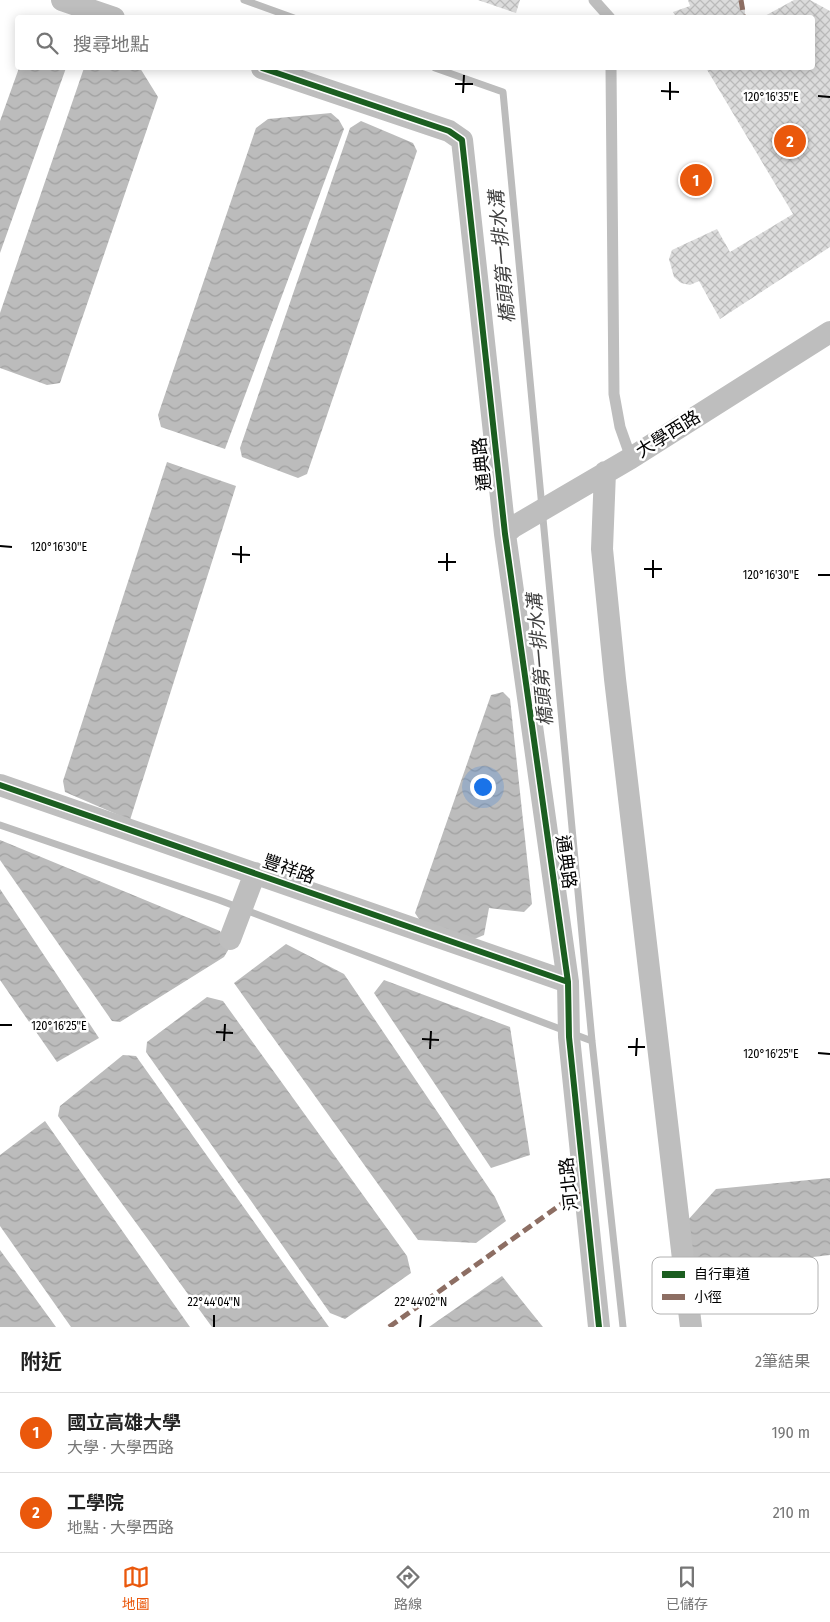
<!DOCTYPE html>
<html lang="zh-TW">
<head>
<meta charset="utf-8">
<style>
	body { margin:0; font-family:"Fira Sans Condensed","Noto Sans TC",sans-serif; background:#f2f2f2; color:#222 }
	.you { position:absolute; left:482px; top:786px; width:18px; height:18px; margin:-12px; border:4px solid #fff; border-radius:50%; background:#1a73e8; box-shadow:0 0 0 8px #1a73e833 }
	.badge { display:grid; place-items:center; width:32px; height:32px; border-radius:50%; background:#ea580c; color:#fff; font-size:16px; font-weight:700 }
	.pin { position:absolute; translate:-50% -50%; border:2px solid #fff; box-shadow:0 1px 5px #0006 }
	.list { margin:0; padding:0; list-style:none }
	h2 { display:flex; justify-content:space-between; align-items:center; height:65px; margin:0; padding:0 20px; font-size:21px }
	h2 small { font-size:16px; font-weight:400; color:#767676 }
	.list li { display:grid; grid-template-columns:32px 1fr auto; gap:15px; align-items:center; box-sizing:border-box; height:80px; padding:0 20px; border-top:1px solid #e0e0e0 }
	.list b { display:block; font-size:19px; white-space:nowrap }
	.list p { margin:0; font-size:16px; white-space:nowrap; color:#767676 }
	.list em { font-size:16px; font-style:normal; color:#767676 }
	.icon { flex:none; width:28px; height:28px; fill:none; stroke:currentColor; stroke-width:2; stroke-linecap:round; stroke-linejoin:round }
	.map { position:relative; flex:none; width:830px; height:1327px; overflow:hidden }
	.search { position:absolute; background:#fff; box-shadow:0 2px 12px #0003; left:15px; right:15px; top:15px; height:55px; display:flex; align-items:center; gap:12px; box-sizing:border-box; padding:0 18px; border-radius:5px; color:#767676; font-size:19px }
	.sheet { height:225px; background:#fff }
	nav { display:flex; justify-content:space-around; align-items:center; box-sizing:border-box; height:70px; border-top:1px solid #e0e0e0; background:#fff; font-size:14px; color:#767676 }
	nav a { display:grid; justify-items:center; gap:2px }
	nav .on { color:#ea580c }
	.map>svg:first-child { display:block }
	.water { fill:url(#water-waves) }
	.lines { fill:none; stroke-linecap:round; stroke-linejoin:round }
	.stream { stroke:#bcbcbc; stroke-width:7 }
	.building { fill:url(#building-cross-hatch) }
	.lane { stroke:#bebebe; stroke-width:11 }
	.street { stroke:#bebebe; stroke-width:22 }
	.quiet { stroke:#8d6e63; stroke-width:5; stroke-dasharray:10 5; stroke-linecap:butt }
	.cycleway-casing { stroke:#fff; stroke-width:9 }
	.cycleway { stroke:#1b5e20; stroke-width:6 }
	.ticks { fill:none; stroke:#000; stroke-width:2 }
	.labels { text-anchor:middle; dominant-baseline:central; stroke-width:5; stroke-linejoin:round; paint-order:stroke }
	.street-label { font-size:18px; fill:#000; stroke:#fff }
	.water-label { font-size:19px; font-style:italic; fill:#404040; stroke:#fff }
	.key { fill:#fff; stroke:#b2b2b2; stroke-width:1 }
	.key-label { font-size:14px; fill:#000 }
	.ticks-label { font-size:12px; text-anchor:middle; fill:#000; stroke:#fff; stroke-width:5; stroke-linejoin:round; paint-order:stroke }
</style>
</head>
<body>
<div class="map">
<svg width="830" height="1327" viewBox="0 0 830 1327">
	<defs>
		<pattern id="water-waves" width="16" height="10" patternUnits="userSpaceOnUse" patternTransform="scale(1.25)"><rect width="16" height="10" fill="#bcbcbc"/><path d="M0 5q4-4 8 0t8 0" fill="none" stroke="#a0a0a0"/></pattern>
		<pattern id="building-cross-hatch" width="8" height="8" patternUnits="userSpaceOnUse" patternTransform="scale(1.25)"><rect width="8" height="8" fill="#dcdcdc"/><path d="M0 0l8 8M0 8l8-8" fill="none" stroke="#bbb"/></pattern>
	</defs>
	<rect width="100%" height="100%" fill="#fff"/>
	<path class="water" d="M19,68H66L0,253V121Z
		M84,68H140L158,97L60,383L47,385L0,368V313Z
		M331,113L339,120L344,129L225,449L161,427L158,415L256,128L268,119Z
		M361,121L413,143L417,151L307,474L298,478L242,457L240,448L350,128Z
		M167,462L236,486L130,820L65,792L63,781Z
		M503,692L510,699L532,904L524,912L489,908L484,935L472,940L421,922L415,913L491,695Z
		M0,840L220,931L230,947L224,957L120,1022L112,1021L0,860Z
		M0,889L99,1038L57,1062L0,980Z
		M286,944L344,974L495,1197L506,1221L476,1243L418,1240L234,983Z
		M384,980L510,1027L530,1155L491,1168L374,993Z
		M207,997L223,1001L407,1256L411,1273L345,1319L330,1313L146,1052L147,1042Z
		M123,1055L136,1056L329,1327H212L58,1116L60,1106Z
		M45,1121L190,1327H71L0,1226V1155Z
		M830,1178V1255L694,1271L687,1221L716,1189Z
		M0,1250L56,1327H0Z
		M502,1276L543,1327H429Z"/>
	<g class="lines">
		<path class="stream" d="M244,0L294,18
			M435,68L503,92L592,1041L623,1327
			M0,825L219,900L592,1041"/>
	</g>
	<path class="building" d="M478,0H520L516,13Z
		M688,0H741L745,8V18H677L673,12L690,6Z
		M794,0H810L830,11V247L720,319L699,281L690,285L681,283L674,277L669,259L672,250L717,229L730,252L793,214L706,68H812V18H761Z"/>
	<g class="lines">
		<path class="lane" d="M594,0L610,18
			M611,68L614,394L620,427L631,458"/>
		<path class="street" d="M62,0L114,18
			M262,68L449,131L462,140L505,534L568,982L569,1037L599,1327
			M605,472L602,549L615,679L691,1327
			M505,534L513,527L631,458L830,332
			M0,785L568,982
			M230,939L255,873"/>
		<path class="quiet" d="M741,0L744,18
			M389,1327L584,1188"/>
		<g class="cycleway-casing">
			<path id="cycleway" d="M262,68L449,131L462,140L505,534L568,982L569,1037L599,1327
				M0,785L568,982"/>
		</g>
		<use href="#cycleway" class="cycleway"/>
	</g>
	<path class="ticks" d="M455,84H473M661,91L679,92M463,93L464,75M818,96L830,97M670,100V82M0,546L12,547M232,554L250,555M438,562H456M241,563V546M644,569H662M447,571V553M818,575H830M653,578V560M0,1025H12M216,1032L233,1033M422,1039L439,1040M224,1041L225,1024M628,1047H645M430,1049L431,1031M818,1053L830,1054M636,1056L637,1038M214,1327V1315M420,1327L421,1315"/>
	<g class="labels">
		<g class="street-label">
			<text transform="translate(668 434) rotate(-32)">大學西路</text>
			<text transform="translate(482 464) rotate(-96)">通典路</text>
			<text transform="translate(566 862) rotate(82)">通典路</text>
			<text transform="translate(289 869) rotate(19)">豐祥路</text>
			<text transform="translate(569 1184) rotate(-96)">河北路</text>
		</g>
		<g class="water-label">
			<text transform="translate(502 257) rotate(-95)">橋頭第一排水溝</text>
			<text transform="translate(540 660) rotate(-95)">橋頭第一排水溝</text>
		</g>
	</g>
	<rect x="652" y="1257" width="166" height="57" rx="8" class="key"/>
	<rect x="662" y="1271" width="23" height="7" fill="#1b5e20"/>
	<rect x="662" y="1294" width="23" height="6" fill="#8d6e63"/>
	<g class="key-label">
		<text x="694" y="1279">自行車道</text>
		<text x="694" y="1302">小徑</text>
	</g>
	<g class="ticks-label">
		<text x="771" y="101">120°16'35"E</text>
		<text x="59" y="551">120°16'30"E</text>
		<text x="771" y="579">120°16'30"E</text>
		<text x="59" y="1030">120°16'25"E</text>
		<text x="771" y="1058">120°16'25"E</text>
		<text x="214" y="1306">22°44'04"N</text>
		<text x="421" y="1306">22°44'02"N</text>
	</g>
</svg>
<div class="you"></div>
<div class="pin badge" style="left:696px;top:180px">1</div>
<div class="pin badge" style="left:790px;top:141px">2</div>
<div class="search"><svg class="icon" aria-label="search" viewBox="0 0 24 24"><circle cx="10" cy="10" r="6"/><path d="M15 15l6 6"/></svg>搜尋地點</div>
</div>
<section class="sheet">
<h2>附近<small>2筆結果</small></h2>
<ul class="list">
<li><span class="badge">1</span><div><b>國立高雄大學</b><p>大學 · 大學西路</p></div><em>190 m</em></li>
<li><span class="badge">2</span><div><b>工學院</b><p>地點 · 大學西路</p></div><em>210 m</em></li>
</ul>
</section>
<nav>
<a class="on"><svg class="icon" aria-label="map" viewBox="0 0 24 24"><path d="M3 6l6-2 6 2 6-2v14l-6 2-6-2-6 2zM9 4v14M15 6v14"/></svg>地圖</a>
<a><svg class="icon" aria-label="directions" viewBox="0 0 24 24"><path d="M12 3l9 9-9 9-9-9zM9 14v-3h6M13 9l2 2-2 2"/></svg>路線</a>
<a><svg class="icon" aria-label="saved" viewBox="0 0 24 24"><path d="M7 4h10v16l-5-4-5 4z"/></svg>已儲存</a>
</nav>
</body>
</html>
